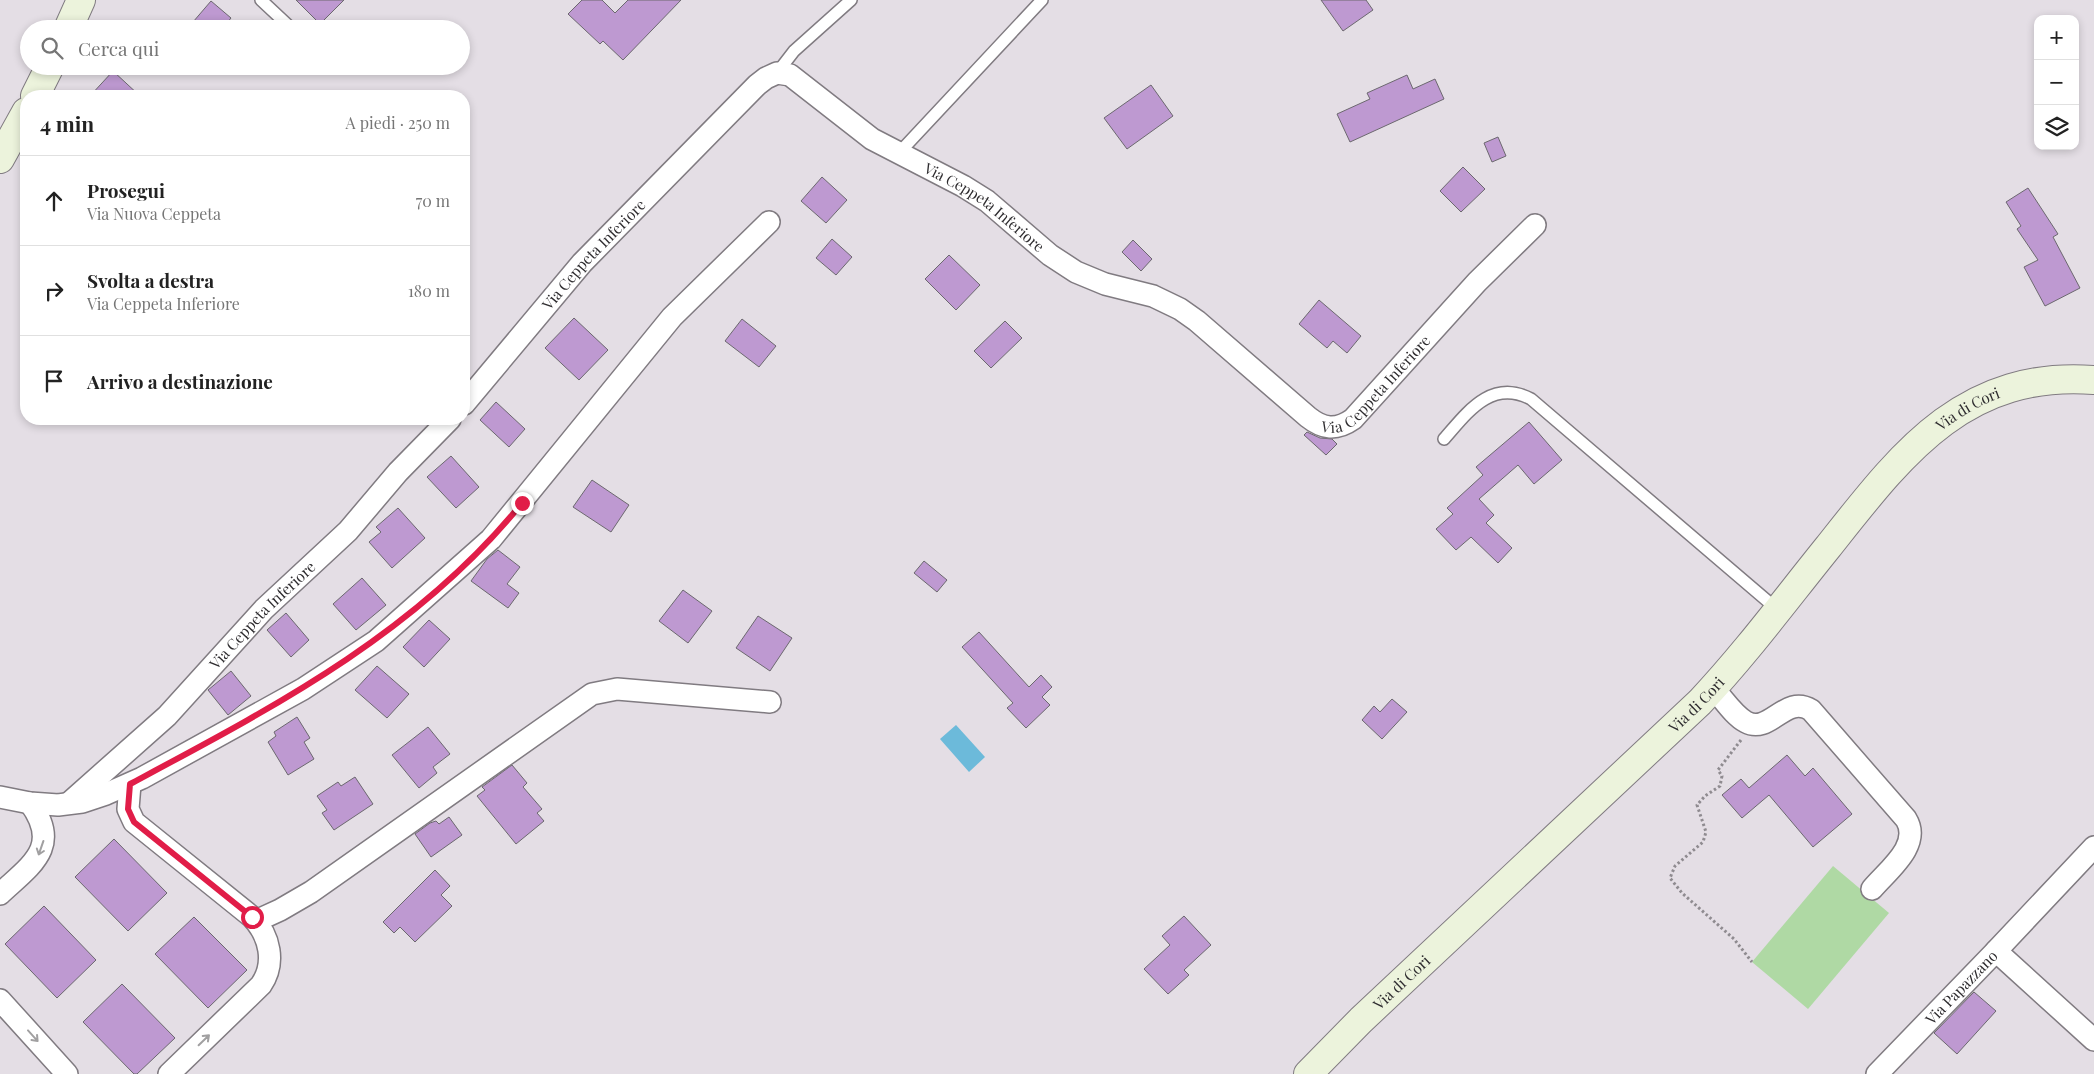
<!DOCTYPE html>
<html lang="it">
<head>
<meta charset="utf-8">
<style>
	body { margin:0; font-family:"Playfair Display",serif; background:#f6f6f6; color:#222 }
	.controls { position:absolute; right:15px; top:15px; display:grid; overflow:hidden; border-radius:10px; box-shadow:0 2px 8px #0003 }
	.controls button { width:45px; height:45px; display:grid; place-items:center; padding:0; border:0; border-bottom:1px solid #e0e0e0; background:#fff; color:#222; font:25px sans-serif }
	.stop { position:absolute; width:15px; height:15px; margin:-11px; border:4px solid #e11d48; border-radius:50%; background:#fff }
	.stop.end { background:#e11d48; border-color:#fff; box-shadow:0 1px 5px #0008 }
	.list { margin:0; padding:0; list-style:none }
	h2 { display:flex; justify-content:space-between; align-items:center; height:65px; margin:0; padding:0 20px; font-size:21px }
	h2 small { font-size:16px; font-weight:400; color:#767676 }
	.list li { display:grid; grid-template-columns:32px 1fr auto; gap:15px; align-items:center; box-sizing:border-box; height:90px; padding:0 20px; border-top:1px solid #e0e0e0 }
	.list b { display:block; font-size:19px; white-space:nowrap }
	.list p { margin:0; font-size:16px; white-space:nowrap; color:#767676 }
	.list em { font-size:16px; font-style:normal; color:#767676 }
	.icon { flex:none; width:28px; height:28px; fill:none; stroke:currentColor; stroke-width:2; stroke-linecap:round; stroke-linejoin:round }
	.map { position:relative; flex:none; width:2094px; height:1074px; overflow:hidden }
	.search { position:absolute; background:#fff; box-shadow:0 2px 8px #0003; left:20px; top:20px; width:450px; height:55px; display:flex; align-items:center; gap:12px; box-sizing:border-box; padding:0 18px; border-radius:28px; color:#767676; font-size:19px }
	.panel { position:absolute; background:#fff; box-shadow:0 2px 8px #0003; left:20px; top:90px; width:450px; height:335px; border-radius:20px }
	.map>svg:first-child { display:block }
	.green { fill:#afd9a4 }
	.water { fill:#6cbada }
	.building { fill:#be99d1; stroke:#6c686f }
	.lines { fill:none; stroke-linecap:round; stroke-linejoin:round }
	.service-casing { stroke:#807b81; stroke-width:14 }
	.minor-casing { stroke:#807b81; stroke-width:24 }
	.secondary-casing { stroke:#807b81; stroke-width:30 }
	.path { stroke:#8f8b90; stroke-width:3; stroke-dasharray:2.5 2.5; stroke-linecap:butt }
	.service { stroke:#fff; stroke-width:11 }
	.minor { stroke:#fff; stroke-width:21 }
	.secondary { stroke:#ecf3dc; stroke-width:28 }
	.oneway { stroke:#a1a0a1 }
	.route { stroke:#e11d48; stroke-width:6 }
	.labels { text-anchor:middle; dominant-baseline:central; stroke-width:4; stroke-linejoin:round; paint-order:stroke }
	.street-label { font-size:15px; fill:#2e2c2f; stroke:#f1ebf2 }
</style>
</head>
<body>
<div class="map">
<svg width="2094" height="1074" viewBox="0 0 2094 1074">
	<rect width="100%" height="100%" fill="#e4dee5"/>
	<path class="green" d="M1833,866L1889,913L1808,1009L1752,962Z"/>
	<path class="water" d="M956,725L985,757L969,772L940,739Z"/>
	<path class="building" d="M296,0H344L320,24Z
		M582,0H602L615,13L628,0H681L623,60L603,41L600,44L568,14Z
		M1321,0H1366L1373,10L1343,31Z
		M211,1L231,18L222,29H187Z
		M113,71L140,96H90Z
		M1407,75L1413,89L1435,79L1444,99L1350,142L1337,114L1370,99L1367,93Z
		M1151,85L1173,116L1127,149L1104,118Z
		M1498,137L1506,156L1492,162L1484,143Z
		M1463,167L1485,189L1461,212L1440,191Z
		M822,177L847,200L826,223L801,201Z
		M2028,188L2058,234L2053,237L2080,288L2045,306L2024,267L2038,260L2017,229L2021,226L2006,202Z
		M832,239L852,257L836,275L816,258Z
		M1133,240L1152,259L1141,271L1122,252Z
		M949,255L980,285L956,310L925,279Z
		M1319,300L1361,336L1347,353L1333,341L1327,348L1299,324Z
		M574,318L608,350L579,380L545,348Z
		M742,319L776,346L759,367L725,341Z
		M1005,321L1022,338L991,368L974,351Z
		M496,402L525,429L509,447L480,420Z
		M1529,422L1562,460L1534,484L1518,465L1479,499L1494,515L1486,523L1512,548L1498,563L1471,537L1456,550L1436,529L1453,514L1447,508L1483,475L1476,467Z
		M1307,432L1320,438L1332,439L1337,444L1326,455L1304,435Z
		M451,456L479,487L456,508L427,477Z
		M592,480L629,505L611,532L573,507Z
		M398,508L425,538L392,568L369,542L381,532L376,527Z
		M498,550L520,567L507,584L519,593L508,608L471,581L487,559Z
		M924,561L947,580L937,592L914,573Z
		M362,578L386,605L356,630L333,604Z
		M683,590L712,611L688,643L659,621Z
		M286,613L309,640L291,657L267,630Z
		M758,616L792,638L770,671L736,648Z
		M429,620L450,639L424,667L403,647Z
		M979,632L1029,687L1041,675L1052,687L1042,697L1050,705L1026,728L1007,708L1013,703L962,647Z
		M377,666L409,694L387,718L355,690Z
		M231,671L251,696L228,715L208,690Z
		M1392,699L1407,712L1382,739L1362,720L1374,706L1380,712Z
		M297,717L310,738L304,742L314,759L288,775L268,742L276,736L274,732Z
		M428,727L450,754L433,767L437,773L419,788L392,755Z
		M1787,755L1805,776L1813,768L1852,814L1813,847L1769,795L1742,818L1722,795L1741,779L1749,788Z
		M512,765L527,783L523,787L542,809L537,813L544,821L516,844L477,796L485,790L482,787Z
		M355,777L373,804L334,830L322,813L327,810L317,796L338,782L341,786Z
		M449,817L462,835L431,857L415,834L430,823L436,821L439,824Z
		M114,839L167,893L128,931L75,877Z
		M435,870L450,886L441,895L452,906L415,942L400,927L394,933L383,922Z
		M44,906L96,960L57,998L5,944Z
		M1184,916L1211,945L1184,970L1189,975L1168,994L1144,969L1170,945L1162,936Z
		M194,917L247,970L208,1008L155,954Z
		M122,984L175,1038L137,1074H134L83,1022Z
		M1974,992L1996,1011L1957,1054L1934,1033Z"/>
	<g class="lines">
		<g class="service-casing">
			<path id="service" d="M261,0L292,29
				M777,73L794,51L851,0
				M898,154L1042,0
				M1444,439C1467,413 1491,378 1531,399L1778,610"/>
		</g>
		<g class="minor-casing">
			<g id="minor">
				<path id="s1" d="M464,404L582,263L757,85L766,78L777,73L790,75L872,139L963,186L987,201L1050,255L1076,272L1105,284L1153,296L1180,309L1197,321L1308,417C1323,429 1336,431 1353,419L1477,282L1535,225"/>
				<path d="M1713,688C1723,698 1733,715 1746,722C1770,735 1785,694 1811,710L1906,819C1922,845 1888,870 1872,889"/>
				<path d="M130,784L128,809L134,822L252,917C270,936 276,963 261,985L169,1074"/>
				<path d="M0,797L30,803L58,805L82,802L106,794L142,778L303,689L376,641L491,539L672,317L769,222"/>
				<path id="s2" d="M69,803L167,716L264,609L348,531L398,472L450,419"/>
				<path d="M0,894C31,865 62,847 30,803"/>
				<path d="M256,921L280,910L311,892L592,694L617,689L770,702"/>
				<path d="M1996,951L2094,847"/>
				<path d="M0,1000L67,1074"/>
				<path id="s3" d="M1877,1074L1996,951L2094,1040"/>
			</g>
		</g>
		<g class="secondary-casing">
			<g id="secondary">
				<path d="M68,29L81,0"/>
				<path d="M35,96L50,66"/>
				<path d="M0,159L26,112"/>
				<path id="s4" d="M1308,1074L1361,1020L1700,702C1746,653 1786,599 1828,547C1901,455 1963,370 2094,380"/>
			</g>
		</g>
		<path class="path" d="M1741,740L1718,770L1722,776L1720,786L1705,796L1697,805L1706,832L1703,842L1675,866L1670,878L1682,893L1734,939L1752,962"/>
		<use href="#service" class="service"/>
		<use href="#minor" class="minor"/>
		<use href="#secondary" class="secondary"/>
	</g>
	<defs><path id="oneway-shaft" d="M-6 0H5M1.5-3L5.5 0L1.5 3" fill="none" stroke-width="1.6" stroke-linecap="round" stroke-linejoin="round" transform="scale(1.25)"/></defs>
	<g class="oneway">
		<use href="#oneway-shaft" transform="translate(41 848) rotate(109)"/>
		<use href="#oneway-shaft" transform="translate(33 1036) rotate(48)"/>
		<use href="#oneway-shaft" transform="translate(204 1040) rotate(-44)"/>
	</g>
	<g class="lines">
		<path class="route" d="M252,917L134,822L128,809L130,784C274,707 417,633 522,503"/>
	</g>
	<g class="labels">
		<g class="street-label">
			<text stroke="none"><textPath href="#s1" startOffset="706">Via Ceppeta Inferiore</textPath></text>
			<text stroke="none"><textPath href="#s1" startOffset="198">Via Ceppeta Inferiore</textPath></text>
			<text stroke="none"><textPath href="#s1" startOffset="1185">Via Ceppeta Inferiore</textPath></text>
			<text stroke="none"><textPath href="#s4" startOffset="940">Via di Cori</textPath></text>
			<text stroke="none"><textPath href="#s2" startOffset="270">Via Ceppeta Inferiore</textPath></text>
			<text stroke="none"><textPath href="#s4" startOffset="536">Via di Cori</textPath></text>
			<text stroke="none"><textPath href="#s4" startOffset="131">Via di Cori</textPath></text>
			<text stroke="none"><textPath href="#s3" startOffset="121">Via Papazzano</textPath></text>
		</g>
	</g>
</svg>
<div class="controls">
<button>+</button>
<button>−</button>
<button><svg class="icon" aria-label="layers" viewBox="0 0 24 24"><path d="M12 4l9 5-9 5-9-5zM3 14l9 5 9-5"/></svg></button>
</div>
<div class="stop" style="left:252px;top:917px"></div>
<div class="stop end" style="left:522px;top:503px"></div>
<div class="search"><svg class="icon" aria-label="search" viewBox="0 0 24 24"><circle cx="10" cy="10" r="6"/><path d="M15 15l6 6"/></svg>Cerca qui</div>
<section class="panel">
<h2>4 min<small>A piedi · 250 m</small></h2>
<ul class="list">
<li><svg class="icon" aria-label="ahead" viewBox="0 0 24 24"><path d="M12 20V5M6 11l6-6 6 6"/></svg><div><b>Prosegui</b><p>Via Nuova Ceppeta</p></div><em>70 m</em></li>
<li><svg class="icon" aria-label="right" viewBox="0 0 24 24"><path d="M7 20v-9h11M14 6l5 5-5 5"/></svg><div><b>Svolta a destra</b><p>Via Ceppeta Inferiore</p></div><em>180 m</em></li>
<li><svg class="icon" aria-label="arrive" viewBox="0 0 24 24"><path d="M6 21V4h12l-3 4 3 4H6"/></svg><div><b>Arrivo a destinazione</b></div></li>
</ul>
</section>
</div>
</body>
</html>
